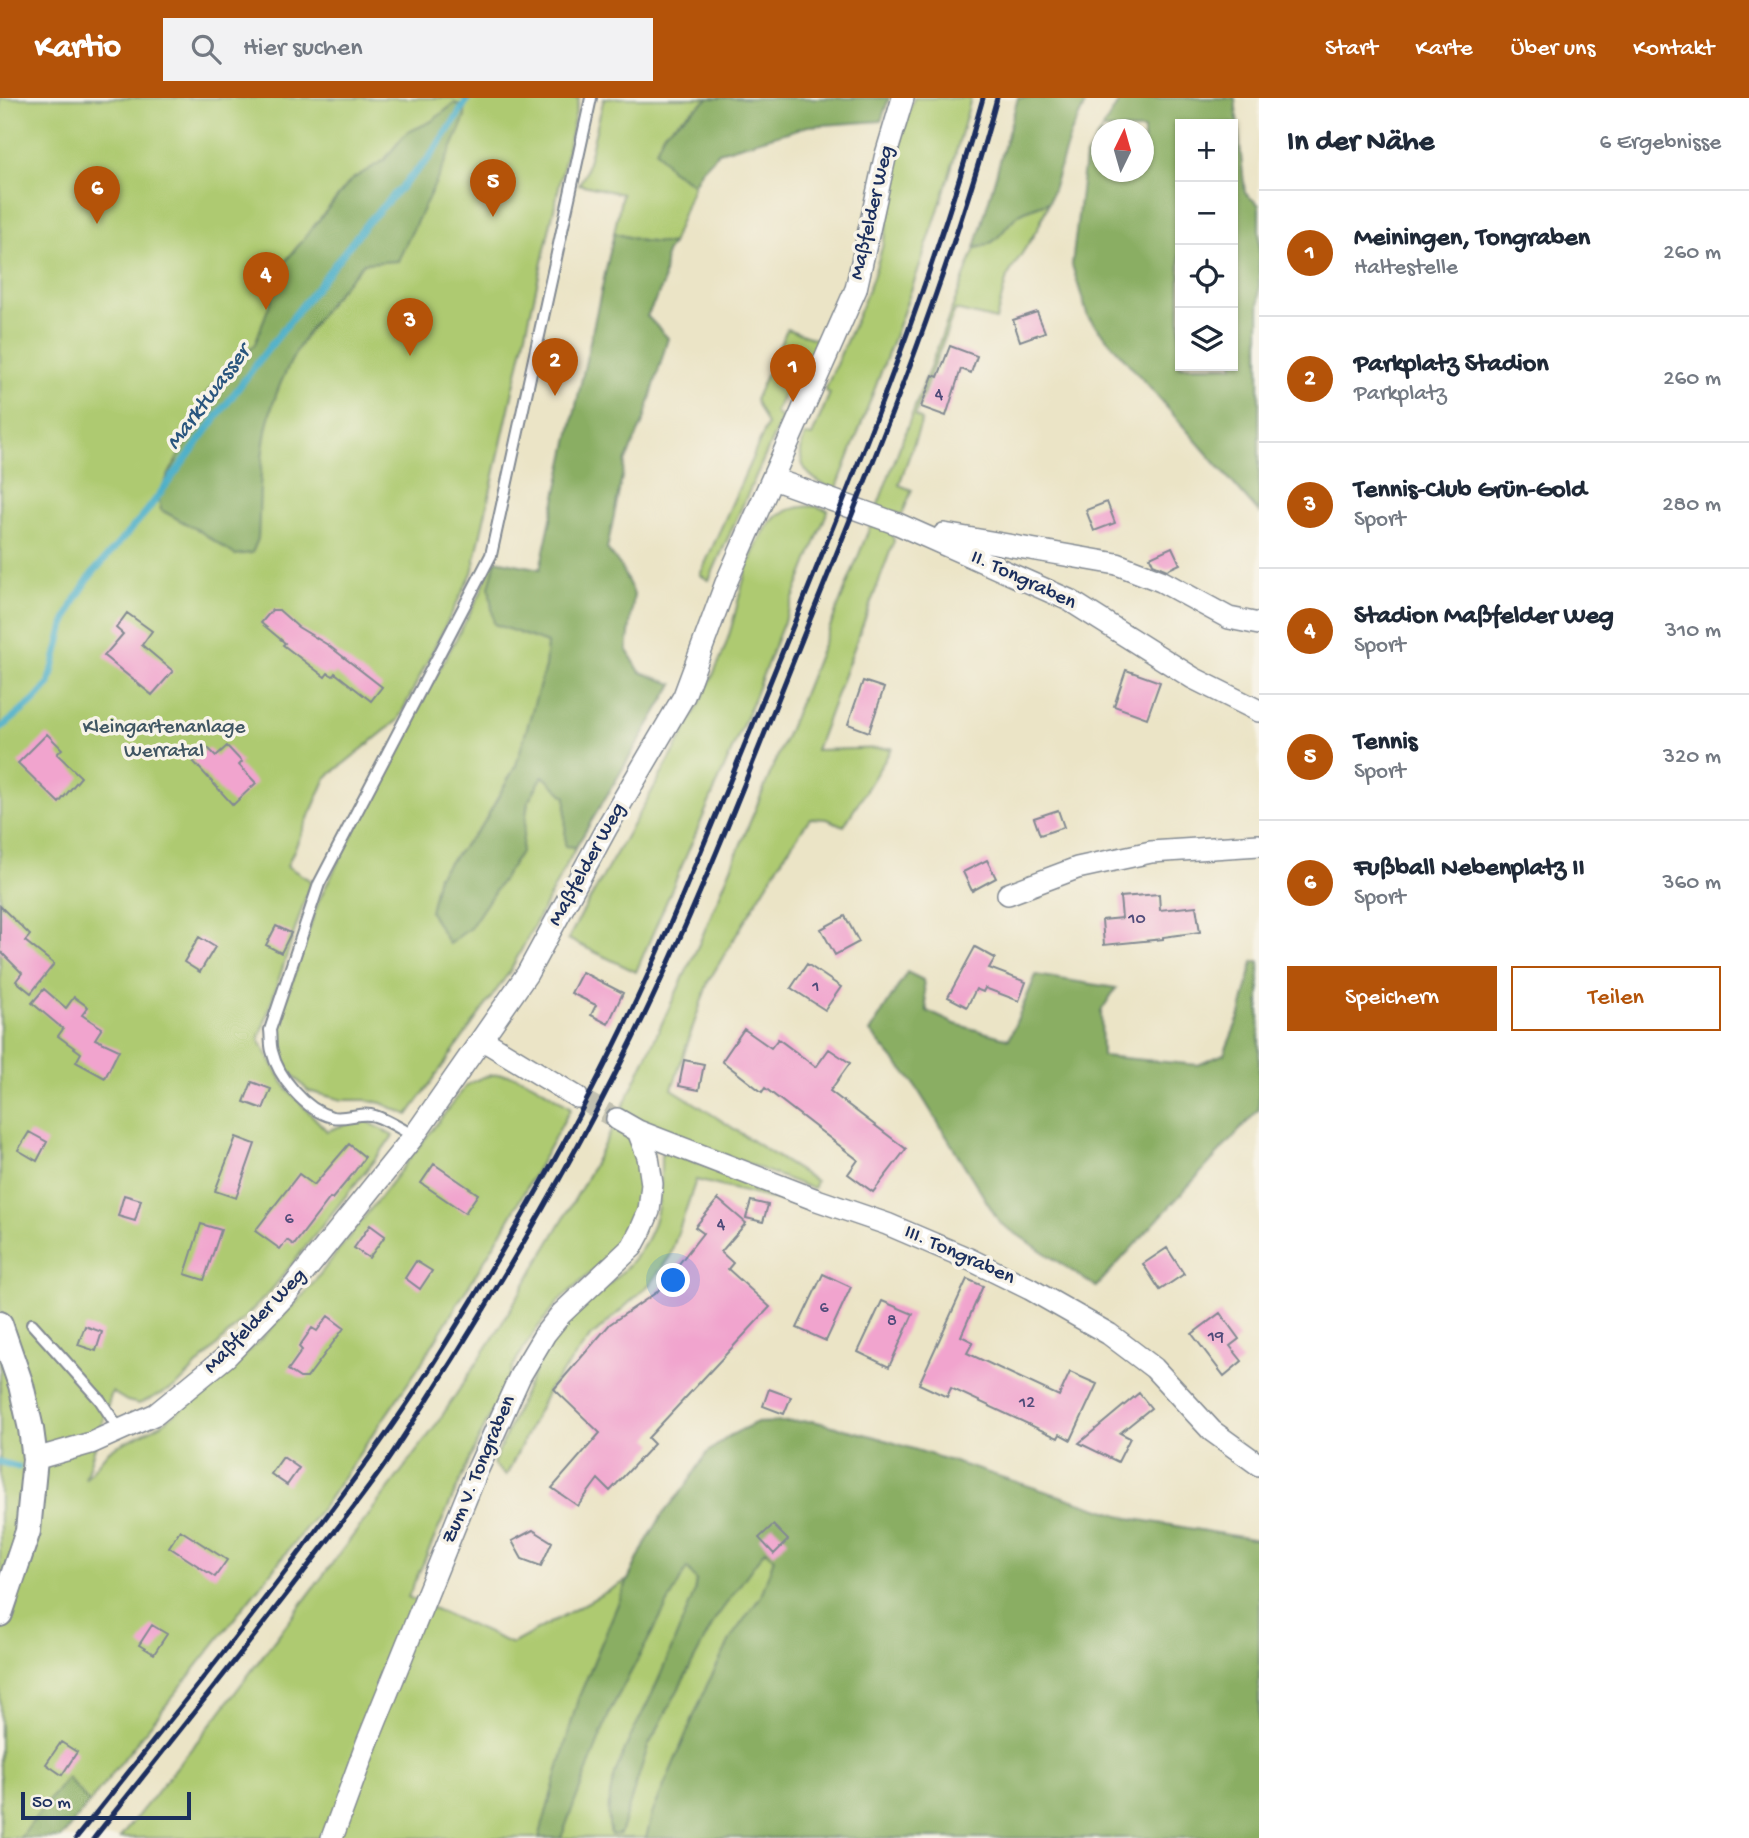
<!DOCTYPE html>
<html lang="de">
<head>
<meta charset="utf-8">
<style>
	body { margin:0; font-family:"Gochi Hand",sans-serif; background:#f2f2f3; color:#1f2937 }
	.controls { position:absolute; right:21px; top:21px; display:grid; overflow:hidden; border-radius:0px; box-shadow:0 2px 5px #0004 }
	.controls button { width:63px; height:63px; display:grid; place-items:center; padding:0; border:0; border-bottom:2px solid #e0e1e3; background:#fff; color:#1f2937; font:35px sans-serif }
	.compass { position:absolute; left:1091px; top:21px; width:63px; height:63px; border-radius:50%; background:#fff; box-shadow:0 2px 5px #0004; rotate:5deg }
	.scale { position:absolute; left:21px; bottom:18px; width:170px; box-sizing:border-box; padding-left:7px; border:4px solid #1b2f5e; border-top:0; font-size:19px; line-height:24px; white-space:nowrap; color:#1b2f5e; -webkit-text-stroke:5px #f7f3e8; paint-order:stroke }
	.you { position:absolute; left:674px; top:1183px; width:24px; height:24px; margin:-18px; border:5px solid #fff; border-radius:50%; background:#1a73e8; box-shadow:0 0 0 10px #1a73e833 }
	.badge { display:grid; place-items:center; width:46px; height:46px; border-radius:50%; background:#b45309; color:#fff; font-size:23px; font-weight:700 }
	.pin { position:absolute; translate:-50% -58px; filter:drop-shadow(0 2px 4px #0008) }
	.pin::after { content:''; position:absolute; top:37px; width:24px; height:21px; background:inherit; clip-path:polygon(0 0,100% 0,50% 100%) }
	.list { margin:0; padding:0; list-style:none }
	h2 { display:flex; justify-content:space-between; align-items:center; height:91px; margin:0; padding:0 28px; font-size:30px }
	h2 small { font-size:23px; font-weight:400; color:#747a83 }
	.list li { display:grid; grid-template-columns:46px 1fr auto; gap:21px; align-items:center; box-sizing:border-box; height:126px; padding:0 28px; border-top:2px solid #e0e1e3 }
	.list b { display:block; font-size:26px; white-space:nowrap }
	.list p { margin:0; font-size:23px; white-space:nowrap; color:#747a83 }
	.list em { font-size:23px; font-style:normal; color:#747a83 }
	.actions { display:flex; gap:14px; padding:21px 28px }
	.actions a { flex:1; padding:16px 0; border:2px solid #b45309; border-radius:0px; text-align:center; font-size:24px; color:#b45309 }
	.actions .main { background:#b45309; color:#fff }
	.icon { flex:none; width:38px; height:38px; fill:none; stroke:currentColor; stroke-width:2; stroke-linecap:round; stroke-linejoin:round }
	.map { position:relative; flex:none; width:1259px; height:1740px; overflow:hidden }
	header { display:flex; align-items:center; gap:42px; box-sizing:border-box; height:98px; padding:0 35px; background:#b45309; color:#fff }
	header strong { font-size:33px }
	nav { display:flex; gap:38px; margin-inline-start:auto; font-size:24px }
	.search { width:490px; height:63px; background:#f2f2f3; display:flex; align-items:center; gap:18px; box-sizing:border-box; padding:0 24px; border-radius:0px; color:#747a83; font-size:26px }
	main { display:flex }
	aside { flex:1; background:#fff }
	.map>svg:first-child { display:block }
	.green { fill:#aeca71; stroke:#647c68; stroke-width:2 }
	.forest { fill:#8aae63; stroke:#526e60; stroke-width:2; fill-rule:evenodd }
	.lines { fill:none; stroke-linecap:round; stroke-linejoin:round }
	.stream { stroke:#49aec8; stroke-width:7 }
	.building { fill:#f1a4ce }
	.minor-tunnel { stroke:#c1c0b1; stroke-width:21; stroke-dasharray:21 10; stroke-linecap:butt }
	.service-casing { stroke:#838a92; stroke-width:14 }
	.minor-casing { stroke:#838a92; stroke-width:24 }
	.tertiary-casing { stroke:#838a92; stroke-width:28 }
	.service { stroke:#fff; stroke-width:10 }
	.minor { stroke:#fff; stroke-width:21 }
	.tertiary { stroke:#fff; stroke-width:24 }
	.rail { stroke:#1b2f5e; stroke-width:5 }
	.labels { text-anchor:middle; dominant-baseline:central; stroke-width:7; stroke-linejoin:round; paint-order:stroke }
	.number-label { font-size:18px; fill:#504c7a }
	.street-label { font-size:21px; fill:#1b2f5e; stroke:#f7f3e8 }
	.park-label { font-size:21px; fill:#405663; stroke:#f7f3e8 }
	.water-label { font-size:23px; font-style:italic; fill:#29557e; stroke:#f7f3e8 }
</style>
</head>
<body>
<header>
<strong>Kartio</strong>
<div class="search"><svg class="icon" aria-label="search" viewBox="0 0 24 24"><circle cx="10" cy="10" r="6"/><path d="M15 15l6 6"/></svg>Hier suchen</div>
<nav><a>Start</a><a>Karte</a><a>Über uns</a><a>Kontakt</a></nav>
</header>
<main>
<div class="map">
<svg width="1259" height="1740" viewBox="0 0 1259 1740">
	<rect width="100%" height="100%" fill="#f7f3e8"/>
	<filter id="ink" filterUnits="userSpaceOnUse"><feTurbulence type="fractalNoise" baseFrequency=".0143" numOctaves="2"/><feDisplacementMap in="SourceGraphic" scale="14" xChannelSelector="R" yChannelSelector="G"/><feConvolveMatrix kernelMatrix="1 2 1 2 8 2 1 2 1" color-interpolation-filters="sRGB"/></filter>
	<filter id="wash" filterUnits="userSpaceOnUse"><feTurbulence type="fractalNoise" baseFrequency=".00686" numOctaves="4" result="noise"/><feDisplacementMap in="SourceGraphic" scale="28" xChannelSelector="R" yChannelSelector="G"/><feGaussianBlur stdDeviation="1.57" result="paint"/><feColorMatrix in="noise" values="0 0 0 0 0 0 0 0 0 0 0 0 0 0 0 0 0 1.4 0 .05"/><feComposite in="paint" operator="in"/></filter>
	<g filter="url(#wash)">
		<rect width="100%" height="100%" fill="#ebe4c6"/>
		<path class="green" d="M0,0H579L472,475L398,622L326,680L287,768L311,783L259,942L287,991L327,1033L362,1020L393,1038L270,1194L176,1289L139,1306L127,1303L112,1294L85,1381L109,1352L162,1326L233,1270L307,1193L466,988C506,960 536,987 571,1010L503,1132L417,1272L327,1403L89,1705L67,1680L20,1740H0Z
			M604,0H709L664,34L671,72L694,86L672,146L642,143L614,135L622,96L579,86L585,76Z
			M914,0H971C936,135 886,262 836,392C808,381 793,367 805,337L812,338L830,295L825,293C846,240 873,192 885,137C895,90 896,45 914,0Z
			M1049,104L1038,130L1007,179L996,222L955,212L915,318L922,322L899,387L912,392L902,417L877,409L975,150C1001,146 1001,131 1018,117C1026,111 1040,108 1049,104Z
			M787,231L818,242L798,285L790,282L775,315L782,320L709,482L700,477L767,327L755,302Z
			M814,408L828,412L747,617L636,874L568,841C618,748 676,660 719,564C740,519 738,472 767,429C778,412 795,409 814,408Z
			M871,426L891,434L894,443L816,652L892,650L844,728L827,721L810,720L784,758L708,884L672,991C721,1021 767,1054 816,1083L813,1091L647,1027L621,1013L699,846L801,602Z
			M496,462L618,592L673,586L576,749L510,873L408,1017L381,1005L366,1002H342L308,993L288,972L278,945L279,922L319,802L383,676L480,496L491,467Z
			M614,1027L628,1040L638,1057L643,1092L641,1110L626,1144L560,1202L536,1232L517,1261L476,1347L408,1499L512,1546L628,1482L746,1434L786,1468L673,1740H120L219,1616L434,1330L497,1234L583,1087Z
			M667,1053L785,1099V1104L696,1082L670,1158L651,1185L589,1241L549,1291L506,1378L493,1366C513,1323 529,1275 557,1237C570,1220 587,1206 603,1192C653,1148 662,1122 661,1056Z"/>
		<path class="forest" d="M709,0H889L881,23L808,28L719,54L701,73L694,86L671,72L656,52L664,34Z
			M1018,0H1088L1071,35L1049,104C1040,108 1026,111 1018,117C1001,131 1001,146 975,150Z
			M1121,0H1235L1245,95L1259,107V415L1088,219L1072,167L1085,60L1101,33L1102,74H1144V32L1102,31ZM1180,26H1233V268H1180Z
			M455,5L465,10V19C445,69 420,115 398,163L364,165C318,213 276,271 265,339C259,372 260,407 258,441L252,455L235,457L198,432L161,412L158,397L185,346L202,301L217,282L255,246L285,164L351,82L384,62L406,35L432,23Z
			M614,135L642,143L672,146L666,155L663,187L647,218L668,240L644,322L625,364L607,451L620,467L634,496L627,552L640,574L673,586L576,749L565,748L566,699L543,678L528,704L521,754L470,830L449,846L430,814L438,777L483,726L516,667L545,569L547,545L494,526L489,489L496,462L540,471Z
			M1259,863V1011L1096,1189L1000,1125L913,984L870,934L907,874L923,882L927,913L955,926L1009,941L1036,877L1116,890L1101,913L1102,958L1198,967L1224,956L1240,917L1253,864Z
			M813,1323L876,1339L1129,1420L1259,1442V1740H646L652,1716L707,1587L733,1537L761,1498L774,1460L765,1452L716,1520L648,1649L620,1736L611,1737C598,1685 637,1631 657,1585C670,1555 682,1525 694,1495L696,1482L687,1470L611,1611L561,1740H539L578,1601L628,1482L645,1446L662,1417L685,1389L707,1355L729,1338L755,1325Z
			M67,1679L89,1705L61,1740H20Z"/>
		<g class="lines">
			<path class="stream" d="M0,631L34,603L49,586L64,527L75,502L91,477L147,413L254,269L367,125L429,60L457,19L468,0
				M0,1364L18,1369"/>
		</g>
		<g id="blocks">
			<path class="building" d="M1037,214L1045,234L1020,243L1013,222Z
				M950,248L977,258L971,275L961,271L946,318L921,309L933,277L938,279Z
				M1107,404L1115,425L1094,433L1086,412Z
				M1172,449L1180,466L1167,472L1153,466L1150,459Z
				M272,512H279L298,529L328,547L382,589L371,603L335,575L333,578L328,575L325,579L283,547L285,545L261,525Z
				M127,515L152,533L142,547L173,573L152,597L104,558L123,536L116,530Z
				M1126,572L1160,584L1147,620L1114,608Z
				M863,583L884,590L869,634L848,626Z
				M47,636L62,651L57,656L81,679L59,705L18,665Z
				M227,648L242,664L239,667L256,685L233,707L192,662L208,650L216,658Z
				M1058,712L1064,729L1040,737L1034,720Z
				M987,762L996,780L972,793L963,774Z
				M1159,796L1160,812L1196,808L1200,834L1163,839V841L1104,847L1102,822L1122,820L1120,799Z
				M0,808L30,837L25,843L54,866L31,895L16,883L22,875L0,853Z
				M845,818L859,844L835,857L821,831Z
				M276,828L291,835L281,855L266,847Z
				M199,839L215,849L200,874L184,864Z
				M975,849L995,860L989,870L1026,884L1019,903L985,890L983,894L976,891L967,909L948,899Z
				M807,866L841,889L825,912L791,890Z
				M582,874L623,895L608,926L591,917L596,907L571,895Z
				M44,891L66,910L74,899L88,909L82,917L102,930L95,941L119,952L105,980L76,964L81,955L58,938L63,931L32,905Z
				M744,931L771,950L778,941L816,969L829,951L850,965L830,993L906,1051L873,1094L848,1076L858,1062L765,990L762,994L722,963Z
				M684,962L704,966L699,992L679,988Z
				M252,984L271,991L263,1011L244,1004Z
				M29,1034L47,1044L37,1063L18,1052Z
				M236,1039L255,1046L236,1100L215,1093Z
				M349,1046L365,1059L352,1077L332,1101L330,1100L294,1147L287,1142L280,1151L255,1133L299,1076L314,1087Z
				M434,1066L478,1096L465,1115L421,1085Z
				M124,1097L141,1102L135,1123L118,1118Z
				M718,1101L746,1125L721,1154L733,1165L728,1171L770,1209L648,1340L654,1346L610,1393L598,1381L578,1408L552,1390L600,1335L554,1291L610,1226L657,1194L703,1135L695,1129Z
				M751,1103L768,1107L763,1124L746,1120Z
				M201,1126L221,1132L204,1182L185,1176Z
				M370,1127L385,1138L369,1160L354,1150Z
				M1167,1150L1184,1176L1160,1192L1143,1166Z
				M416,1163L432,1173L420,1191L405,1180Z
				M823,1176L851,1189L826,1243L797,1230Z
				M967,1181L983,1188L961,1238L973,1244L967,1255L1059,1298L1070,1274L1097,1286L1071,1342L1060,1336L1058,1340L951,1290L947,1299L919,1286Z
				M882,1203L913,1216L889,1269L858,1254Z
				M1220,1215L1239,1241L1230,1248L1242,1263L1224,1278L1192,1236Z
				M328,1218L344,1230L307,1280H300L288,1272L302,1252L299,1249L312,1230L317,1233Z
				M85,1228L102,1234L96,1253L78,1247Z
				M769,1291L791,1299L784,1316L763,1308Z
				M1139,1295L1151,1310L1120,1335L1130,1340L1118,1364L1079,1345Z
				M283,1359L299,1370L287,1387L271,1376Z
				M773,1427L788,1442L774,1456L759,1440Z
				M180,1432L227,1462L215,1479L169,1449Z
				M533,1432L552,1444L541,1468L522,1461L512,1443Z
				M152,1527L167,1536L154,1556L139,1547Z
				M61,1644L77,1654L62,1677L46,1666Z"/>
		</g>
	</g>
	<g filter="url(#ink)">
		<use href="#blocks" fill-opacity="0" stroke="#838a92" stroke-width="2"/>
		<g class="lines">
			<path class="minor-tunnel" d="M577,999L617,1021"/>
			<g class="service-casing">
				<path id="service" d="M414,1038C401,1031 388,1022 375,1018C361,1013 347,1022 332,1019C305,1012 278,979 272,953C270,946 271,939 270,932L319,786L491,457L591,0
					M32,1226L100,1302L119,1331"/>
			</g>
			<g class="minor-casing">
				<path id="minor" d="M773,381L898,426L1069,502L1193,580L1259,613
					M944,436L1117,466L1161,483L1229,520L1259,526
					M1008,796L1077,770L1151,754L1259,747
					M483,942L577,999
					M617,1021L638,1033L814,1101L887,1126L969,1161L1030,1191L1109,1236L1154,1270L1212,1333L1259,1367
					M35,1361L91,1345L156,1316L227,1258L286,1197L414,1038L527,876L606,731L684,598L726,485L856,191L885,60L903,0
					M332,1740L367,1645L477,1373L520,1278L545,1236L561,1216L632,1149L640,1134L649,1113L652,1086L648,1059L638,1033"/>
			</g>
			<g class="tertiary-casing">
				<path id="tertiary" d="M0,1226L21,1287L31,1331L35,1361L28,1433L0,1516"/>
			</g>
			<use href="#service" class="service"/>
			<use href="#minor" class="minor"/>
			<use href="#tertiary" class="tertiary"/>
			<path class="rail" d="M76,1740C159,1636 242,1533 320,1427C358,1376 395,1326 429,1272C506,1149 581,1023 642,890C695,773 742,652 791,533C862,358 933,182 983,0
				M94,1740C168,1647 243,1554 315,1459C341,1425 369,1391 392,1356C489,1209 578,1058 653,899C712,773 761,643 813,514C881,345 950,176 997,0"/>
		</g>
	</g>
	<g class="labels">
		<g class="number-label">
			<text x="939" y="297">4</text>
			<text x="1137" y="821">10</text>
			<text x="816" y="889">1</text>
			<text x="289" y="1121">6</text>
			<text x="721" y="1127">4</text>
			<text x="824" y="1210">6</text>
			<text x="892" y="1223">8</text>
			<text x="1216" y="1239">19</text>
			<text x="1027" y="1305">12</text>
		</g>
		<g class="street-label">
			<text transform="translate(873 115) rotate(-77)">Maßfelder Weg</text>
			<text transform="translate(1023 483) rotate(25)">II. Tongraben</text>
			<text transform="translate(588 767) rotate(-61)">Maßfelder Weg</text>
			<text transform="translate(959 1158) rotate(24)">III. Tongraben</text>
			<text transform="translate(256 1224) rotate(-46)">Maßfelder Weg</text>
			<text transform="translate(480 1372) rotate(-67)">Zum V. Tongraben</text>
		</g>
		<g class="park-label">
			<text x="164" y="630">Kleingartenanlage<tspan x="164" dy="24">Werratal</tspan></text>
		</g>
		<g class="water-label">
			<text transform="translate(209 300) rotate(-53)">Marktwasser</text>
		</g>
	</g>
</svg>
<div class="controls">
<button>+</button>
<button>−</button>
<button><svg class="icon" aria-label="locate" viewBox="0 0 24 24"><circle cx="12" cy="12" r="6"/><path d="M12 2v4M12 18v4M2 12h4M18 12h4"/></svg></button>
<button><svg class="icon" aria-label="layers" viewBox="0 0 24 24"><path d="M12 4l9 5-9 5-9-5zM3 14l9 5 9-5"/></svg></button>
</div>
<svg class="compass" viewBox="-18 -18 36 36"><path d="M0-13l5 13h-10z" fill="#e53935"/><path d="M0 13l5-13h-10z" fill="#747a83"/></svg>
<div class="scale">50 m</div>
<div class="you"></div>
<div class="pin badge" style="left:793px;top:304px">1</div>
<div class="pin badge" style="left:555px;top:298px">2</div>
<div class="pin badge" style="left:410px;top:258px">3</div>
<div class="pin badge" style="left:266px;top:212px">4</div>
<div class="pin badge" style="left:493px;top:119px">5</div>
<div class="pin badge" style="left:97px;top:126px">6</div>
</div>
<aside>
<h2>In der Nähe<small>6 Ergebnisse</small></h2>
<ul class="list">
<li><span class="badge">1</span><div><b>Meiningen, Tongraben</b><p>Haltestelle</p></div><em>260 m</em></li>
<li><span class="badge">2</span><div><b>Parkplatz Stadion</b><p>Parkplatz</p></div><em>260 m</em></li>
<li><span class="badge">3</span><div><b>Tennis-Club Grün-Gold</b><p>Sport</p></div><em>280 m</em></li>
<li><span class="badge">4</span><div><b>Stadion Maßfelder Weg</b><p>Sport</p></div><em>310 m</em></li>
<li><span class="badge">5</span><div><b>Tennis</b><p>Sport</p></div><em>320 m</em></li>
<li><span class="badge">6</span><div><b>Fußball Nebenplatz II</b><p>Sport</p></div><em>360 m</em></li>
</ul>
<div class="actions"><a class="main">Speichern</a><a>Teilen</a></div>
</aside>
</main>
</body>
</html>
